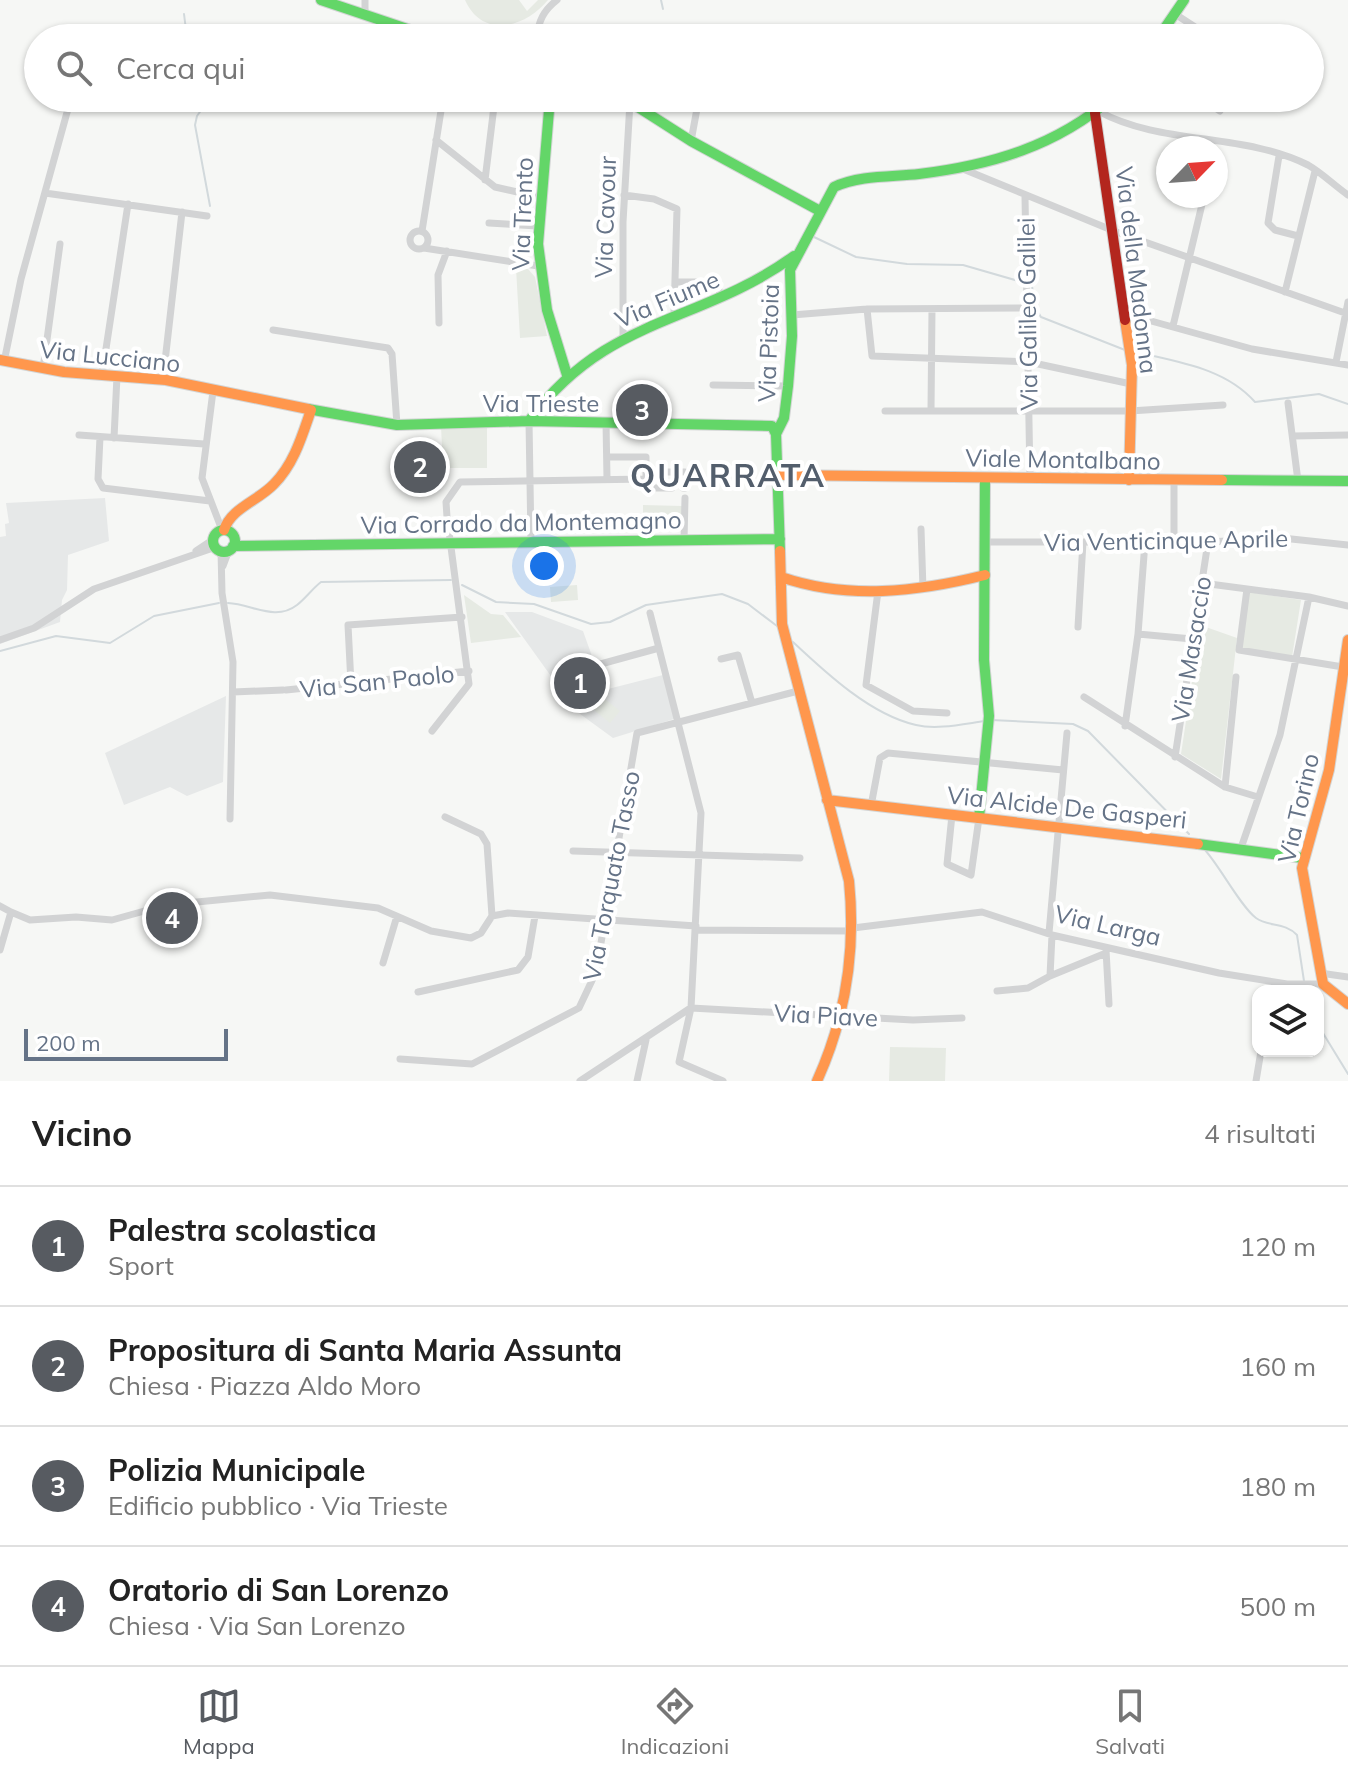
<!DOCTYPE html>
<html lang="it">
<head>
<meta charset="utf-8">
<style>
	body { margin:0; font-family:Mulish,sans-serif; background:#f6f6f6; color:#222 }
	.controls { position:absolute; right:24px; bottom:24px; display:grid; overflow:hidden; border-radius:16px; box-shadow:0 2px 6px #0004 }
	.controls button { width:72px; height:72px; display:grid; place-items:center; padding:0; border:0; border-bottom:2px solid #e0e0e0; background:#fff; color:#222; font:40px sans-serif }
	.compass { position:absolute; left:1156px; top:136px; width:72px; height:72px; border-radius:50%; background:#fff; box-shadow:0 2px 6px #0004; rotate:65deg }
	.scale { position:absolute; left:24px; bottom:20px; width:204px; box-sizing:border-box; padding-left:8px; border:4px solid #657387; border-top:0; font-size:22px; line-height:28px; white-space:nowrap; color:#657387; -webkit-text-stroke:6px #fff; paint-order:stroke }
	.you { position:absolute; left:544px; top:566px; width:28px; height:28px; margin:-20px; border:6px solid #fff; border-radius:50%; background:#1a73e8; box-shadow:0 0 0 12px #1a73e833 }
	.badge { display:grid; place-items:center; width:52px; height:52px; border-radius:50%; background:#575b61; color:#fff; font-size:26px; font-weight:700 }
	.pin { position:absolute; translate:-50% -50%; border:4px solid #fff; box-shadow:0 2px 8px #0006 }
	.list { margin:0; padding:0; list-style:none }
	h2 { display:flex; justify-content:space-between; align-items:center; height:104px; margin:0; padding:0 32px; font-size:34px }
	h2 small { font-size:26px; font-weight:400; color:#767676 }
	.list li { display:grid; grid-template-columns:52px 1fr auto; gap:24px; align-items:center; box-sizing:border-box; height:120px; padding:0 32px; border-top:2px solid #e0e0e0 }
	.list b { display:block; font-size:30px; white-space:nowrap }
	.list p { margin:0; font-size:26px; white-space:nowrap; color:#767676 }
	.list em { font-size:26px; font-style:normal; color:#767676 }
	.icon { flex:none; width:44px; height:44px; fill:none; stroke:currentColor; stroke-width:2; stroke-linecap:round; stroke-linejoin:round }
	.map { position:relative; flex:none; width:1348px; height:1081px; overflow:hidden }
	.search { position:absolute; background:#fff; box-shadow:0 2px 6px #0004; left:24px; right:24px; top:24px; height:88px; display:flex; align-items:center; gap:20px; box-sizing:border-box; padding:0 28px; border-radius:44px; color:#767676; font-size:30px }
	.sheet { height:584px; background:#fff }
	nav { display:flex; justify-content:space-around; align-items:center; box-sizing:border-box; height:112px; border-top:2px solid #e0e0e0; background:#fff; font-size:22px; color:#767676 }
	nav a { display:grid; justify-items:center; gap:4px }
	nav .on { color:#575b61 }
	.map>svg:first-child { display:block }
	.built { fill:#e6e8e8 }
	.green { fill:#e6eae3 }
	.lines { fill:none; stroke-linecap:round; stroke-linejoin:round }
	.stream { stroke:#d2d9dc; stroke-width:2 }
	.fast-casing { stroke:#d3d5d5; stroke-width:12 }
	.slow-casing { stroke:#d3d5d5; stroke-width:12 }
	.jam-casing { stroke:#d3d5d5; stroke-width:12 }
	.street { stroke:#d2d3d4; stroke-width:7 }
	.fast { stroke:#63d668; stroke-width:10 }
	.slow { stroke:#ff974d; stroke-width:10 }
	.jam { stroke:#b3261e; stroke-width:10 }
	.labels { text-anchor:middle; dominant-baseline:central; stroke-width:8; stroke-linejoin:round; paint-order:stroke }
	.street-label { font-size:24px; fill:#657387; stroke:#fff }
	.district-label { font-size:32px; font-weight:bold; letter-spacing:2px; fill:#535e6c; stroke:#fff }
</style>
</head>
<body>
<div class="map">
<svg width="1348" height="1081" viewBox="0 0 1348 1081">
	<rect width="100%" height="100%" fill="#f6f7f5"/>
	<path class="built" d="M105,498L109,541L68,555L67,590L62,600L60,622L0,644V537L6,536L5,524L9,523L6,503Z
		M505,612H532L583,631L604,690L663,675L674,719L613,738L576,711Z
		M226,696L223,782L187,796L170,787L124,805L105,753Z"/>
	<path class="green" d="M465,0H519L527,11L538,0H548C526,27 483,40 465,0Z
		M516,268L528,269L535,277L547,336L520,338Z
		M487,424V468H443L441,426Z
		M643,505L682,506V520H643Z
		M577,585L578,600L551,602L550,587Z
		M1249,592L1301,600L1292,657L1241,648Z
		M464,595L491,614L503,615L521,637L471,643Z
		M1203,626L1237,638L1221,779L1181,754L1200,629Z
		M597,693L620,711L610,723L588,705Z
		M890,1047L946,1048L945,1081H889Z"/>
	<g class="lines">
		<path class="stream" d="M661,0L663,9
			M184,14L187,38
			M187,98L202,106
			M210,206L195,125L197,116L210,98
			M814,237L856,257L907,264L963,265L1022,282
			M1032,286L1035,307L1041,317L1125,350
			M1136,352C1178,362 1225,368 1255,402L1319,394L1348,404
			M462,585L496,602L534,604L591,624L610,622L646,605L722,594L748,604L777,626
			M228,603C252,604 275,622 297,605C306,598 312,589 321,582L451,580
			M793,642C826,673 871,715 916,725C937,730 963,724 985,721
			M0,651L56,636L110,643L154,616L219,603
			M991,720L1073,724L1088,731L1189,834
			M1205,850C1221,868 1241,907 1256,918C1268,927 1285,922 1297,935L1304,981
			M1318,1025L1348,1074"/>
		<g class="fast-casing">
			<path id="fast" d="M321,0L434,38
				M1158,38L1184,0
				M550,98L538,244L547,310L567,375
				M630,98V102L691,141L820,211
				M308,409L397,425L529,421L772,426L776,434L780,551
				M529,421C607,315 699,325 794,256
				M776,434L784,418L788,386L792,336L790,270L834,187C860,175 891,177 919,174C992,165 1056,146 1112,98
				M1222,480L1348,481
				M213 541a11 11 0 1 1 22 0a11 11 0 1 1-22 0Z
				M233,546L780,539
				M979,818L989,716L984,660L985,479
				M1198,844L1303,858"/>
		</g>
		<g class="slow-casing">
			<path id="slow" d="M1125,320L1132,365L1129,480
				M0,360L64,372L166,380L308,409
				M778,475L1222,480
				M224,530C231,508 258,501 274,484C294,464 302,436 311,410
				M780,551L782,624L849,881C856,951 846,1017 817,1081
				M781,577C848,600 917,592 985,575
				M1348,640L1329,770L1302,868L1323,984L1348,1004
				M827,800L1198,844"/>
		</g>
		<g class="jam-casing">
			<path id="jam" d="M1095,113L1125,320"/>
		</g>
		<path class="street" d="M365,0V15
			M1175,14L1212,38
			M537,38C538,21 544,10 557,0
			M1201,98L1220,111
			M1098,111C1162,146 1242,132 1308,165C1322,173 1335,186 1348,195
			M436,140L495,187L539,197
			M691,141L699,98
			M1279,156L1268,223L1275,230L1298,236
			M963,169L1114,231L1345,313
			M485,180L495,98
			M45,193L207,216
			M624,195L654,199L677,209L674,315
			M1025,197L1030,479
			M489,223L537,226
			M410 240a9 9 0 1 1 18 0a9 9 0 1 1-18 0Z
			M422,231L443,98
			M424,248L538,266
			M675,282H717L721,298
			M1285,292L1315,171
			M867,309L872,356L1029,362L1131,384
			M1126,314L1252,349L1348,365
			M792,315L867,309L1028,308
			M439,323L438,275L447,251
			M1173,326L1204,196
			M273,330L388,348L392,354L397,425
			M623,337V222L630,102
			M4,362L21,279L71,98
			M1336,362L1348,302
			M43,369L60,244
			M102,375L128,204
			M163,379L182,212
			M713,385L788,386
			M213,391L202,478L222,530
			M1288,403L1298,481
			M931,410L932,309
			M885,411H1130L1223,405
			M529,421L531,542
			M606,422L607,479
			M79,435L204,444
			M1293,436L1348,435
			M100,437L98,479L103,488L210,501
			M114,438L117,376
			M607,457H646V488H672
			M646,472H672
			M683,472H685
			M683,488H685
			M921,529L923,589
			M684,541L685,498
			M984,542H1208L1282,538L1348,545
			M1174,542V480
			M196,551L214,539
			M221,551L222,593L233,662L230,819
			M223,566L229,550
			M1202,583L1309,597L1348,606
			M1247,589L1239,650L1343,667
			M878,591L866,685L913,711L947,713
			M650,613L701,813L691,1008L679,1062L723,1081
			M1078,627L1083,542
			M1138,634L1192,639
			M0,640L34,628L94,589L216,547
			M721,659L738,655L752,703
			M597,665L659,648
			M351,684L348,625L462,617
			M286,690L469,671
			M233,692L283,690
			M1084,697L1225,787L1258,797
			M1125,726L1138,634L1145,542
			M432,731L469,684L447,517L446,502L460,482L646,479
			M1175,757L1208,542
			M1225,787L1236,677
			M871,806L880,758L888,753L1063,770
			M952,815L947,864L971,875L979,818
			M1241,848L1280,735L1309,597
			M573,851L800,858
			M0,906L11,912L0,950
			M11,912L30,920L76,917L112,920L166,905L270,895L378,908L431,931L471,938L481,933L492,916L487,844L481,834L445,817
			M492,916L508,913L696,926
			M853,928L982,912L1052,935L1219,973L1287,984H1323
			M696,930L853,931
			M1049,933L1067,733
			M1106,950L1109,1004
			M383,963L397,916
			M1320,973L1348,977
			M1050,976L1106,953
			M997,991L1028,988L1050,976L1052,935
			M418,992L518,970L528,957L535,916
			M691,1008L913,1020L962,1018
			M400,1059L472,1064L579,1008L596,972L637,733L798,691
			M580,1081L689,1009
			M637,1081L646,1040
			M1256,1081L1261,1051"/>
		<use href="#fast" class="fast"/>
		<use href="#slow" class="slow"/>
		<use href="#jam" class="jam"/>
	</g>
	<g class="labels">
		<g class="street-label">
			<text transform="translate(522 214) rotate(-88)">Via Trento</text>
			<text transform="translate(605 217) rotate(-88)">Via Cavour</text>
			<text transform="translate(1137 270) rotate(83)">Via della Madonna</text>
			<text transform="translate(667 299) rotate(-23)">Via Fiume</text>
			<text transform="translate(1027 314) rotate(-91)">Via Galileo Galilei</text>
			<text transform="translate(768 343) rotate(-88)">Via Pistoia</text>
			<text transform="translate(110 356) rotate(6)">Via Lucciano</text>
			<text x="541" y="403">Via Trieste</text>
			<text transform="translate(1063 459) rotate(1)">Viale Montalbano</text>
			<text transform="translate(521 522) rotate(-1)">Via Corrado da Montemagno</text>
			<text transform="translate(1166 540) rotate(-1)">Via Venticinque Aprile</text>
			<text transform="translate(1191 649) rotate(-81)">Via Masaccio</text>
			<text transform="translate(377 681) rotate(-6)">Via San Paolo</text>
			<text transform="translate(1067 807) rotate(6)">Via Alcide De Gasperi</text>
			<text transform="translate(1298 808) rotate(-77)">Via Torino</text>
			<text transform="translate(611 876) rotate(-79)">Via Torquato Tasso</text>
			<text transform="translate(1108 925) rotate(13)">Via Larga</text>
			<text transform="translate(826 1015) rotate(3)">Via Piave</text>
		</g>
		<g class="district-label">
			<text x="728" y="475">QUARRATA</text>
		</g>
	</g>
</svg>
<div class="controls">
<button><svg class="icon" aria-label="layers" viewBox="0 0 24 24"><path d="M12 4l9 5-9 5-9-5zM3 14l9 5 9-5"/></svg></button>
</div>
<svg class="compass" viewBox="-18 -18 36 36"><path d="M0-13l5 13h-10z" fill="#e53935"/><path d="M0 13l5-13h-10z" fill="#767676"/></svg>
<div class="scale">200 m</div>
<div class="you"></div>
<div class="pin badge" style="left:580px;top:683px">1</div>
<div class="pin badge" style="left:420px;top:467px">2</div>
<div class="pin badge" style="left:642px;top:410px">3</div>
<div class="pin badge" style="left:172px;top:918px">4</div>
<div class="search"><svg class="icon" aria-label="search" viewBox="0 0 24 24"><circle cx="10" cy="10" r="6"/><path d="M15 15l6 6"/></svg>Cerca qui</div>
</div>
<section class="sheet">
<h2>Vicino<small>4 risultati</small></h2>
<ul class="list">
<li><span class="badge">1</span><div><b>Palestra scolastica</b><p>Sport</p></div><em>120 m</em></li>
<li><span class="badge">2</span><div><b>Propositura di Santa Maria Assunta</b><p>Chiesa · Piazza Aldo Moro</p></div><em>160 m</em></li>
<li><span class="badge">3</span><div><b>Polizia Municipale</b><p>Edificio pubblico · Via Trieste</p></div><em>180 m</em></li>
<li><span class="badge">4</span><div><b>Oratorio di San Lorenzo</b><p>Chiesa · Via San Lorenzo</p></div><em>500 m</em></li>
</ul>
</section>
<nav>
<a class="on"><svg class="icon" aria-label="map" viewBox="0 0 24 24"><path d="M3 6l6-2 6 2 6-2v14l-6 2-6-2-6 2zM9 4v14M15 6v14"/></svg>Mappa</a>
<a><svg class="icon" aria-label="directions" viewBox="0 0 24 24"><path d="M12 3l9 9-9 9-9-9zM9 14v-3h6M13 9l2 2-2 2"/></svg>Indicazioni</a>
<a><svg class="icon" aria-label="saved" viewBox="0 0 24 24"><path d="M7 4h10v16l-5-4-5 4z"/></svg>Salvati</a>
</nav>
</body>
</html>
